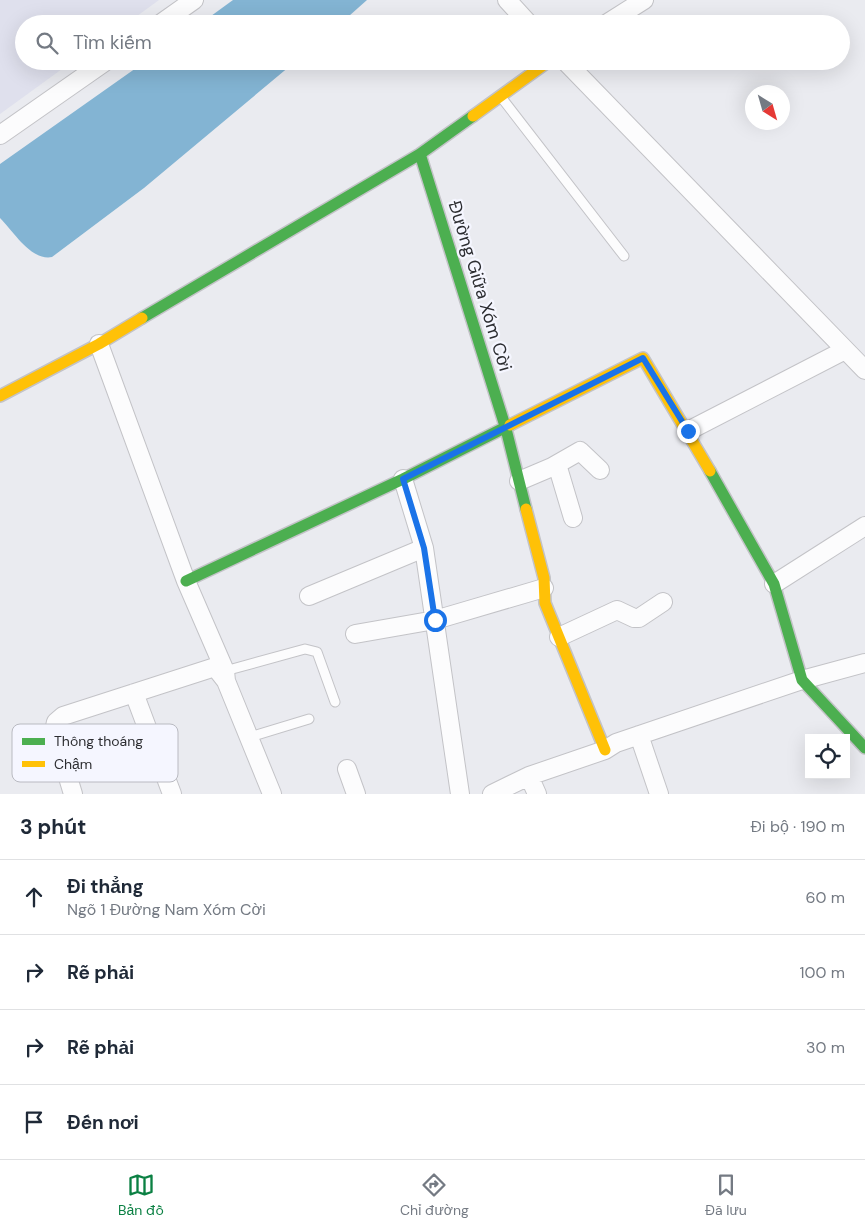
<!DOCTYPE html>
<html lang="vi">
<head>
<meta charset="utf-8">
<style>
	body { margin:0; font-family:"DM Sans",sans-serif; background:#f2f2f3; color:#1f2937 }
	.controls { position:absolute; right:15px; bottom:15px; display:grid; overflow:hidden; border-radius:0px; box-shadow:0 5px 20px #0002 }
	.controls button { width:45px; height:45px; display:grid; place-items:center; padding:0; border:0; border-bottom:1px solid #e0e1e3; background:#fff; color:#1f2937; font:25px sans-serif }
	.compass { position:absolute; left:745px; top:85px; width:45px; height:45px; border-radius:50%; background:#fff; box-shadow:0 5px 20px #0002; rotate:143deg }
	.stop { position:absolute; width:15px; height:15px; margin:-11px; border:4px solid #1a73e8; border-radius:50%; background:#fff }
	.stop.end { background:#1a73e8; border-color:#fff; box-shadow:0 1px 5px #0008 }
	.list { margin:0; padding:0; list-style:none }
	h2 { display:flex; justify-content:space-between; align-items:center; height:65px; margin:0; padding:0 20px; font-size:21px }
	h2 small { font-size:16px; font-weight:400; color:#747a83 }
	.list li { display:grid; grid-template-columns:32px 1fr auto; gap:15px; align-items:center; box-sizing:border-box; height:75px; padding:0 20px; border-top:1px solid #e0e1e3 }
	.list b { display:block; font-size:19px; white-space:nowrap }
	.list p { margin:0; font-size:16px; white-space:nowrap; color:#747a83 }
	.list em { font-size:16px; font-style:normal; color:#747a83 }
	.icon { flex:none; width:28px; height:28px; fill:none; stroke:currentColor; stroke-width:2; stroke-linecap:round; stroke-linejoin:round }
	.map { position:relative; flex:none; width:865px; height:794px; overflow:hidden }
	.search { position:absolute; background:#fff; box-shadow:0 5px 20px #0002; left:15px; right:15px; top:15px; height:55px; display:flex; align-items:center; gap:12px; box-sizing:border-box; padding:0 18px; border-radius:28px; color:#747a83; font-size:19px }
	.sheet { height:365px; background:#fff }
	nav { display:flex; justify-content:space-around; align-items:center; box-sizing:border-box; height:70px; border-top:1px solid #e0e1e3; background:#fff; font-size:14px; color:#747a83 }
	nav a { display:grid; justify-items:center; gap:2px }
	nav .on { color:#0b8043 }
	.map>svg:first-child { display:block }
	.built { fill:#dfe0ed }
	.water { fill:#83b4d3 }
	.lines { fill:none; stroke-linecap:round; stroke-linejoin:round }
	.lane-casing { stroke:#c3c3c7; stroke-width:11 }
	.street-casing { stroke:#c3c3c7; stroke-width:20 }
	.fast-casing { stroke:#c3c3c7; stroke-width:14 }
	.slow-casing { stroke:#c3c3c7; stroke-width:14 }
	.lane { stroke:#fcfcfd; stroke-width:9 }
	.street { stroke:#fcfcfd; stroke-width:18 }
	.fast { stroke:#4caf50; stroke-width:11 }
	.slow { stroke:#ffc107; stroke-width:11 }
	.route { stroke:#1a73e8; stroke-width:6 }
	.labels { text-anchor:middle; dominant-baseline:central; stroke-width:4.5; stroke-linejoin:round; paint-order:stroke }
	.street-label { font-size:18px; fill:#2c2d31; stroke:#f5f6ff }
	.key { fill:#f5f6ff; stroke:#b9bac1; stroke-width:1 }
	.key-label { font-size:14px; fill:#2c2d31 }
</style>
</head>
<body>
<div class="map">
<svg width="865" height="794" viewBox="0 0 865 794">
	<rect width="100%" height="100%" fill="#eaebf0"/>
	<path class="built" d="M0,0H159L126,24H24V61H73L0,114Z"/>
	<path class="water" d="M233,0H367L340,24H200Z
		M146,61H296L144,188L52,257C31,261 14,232 0,218V164Z"/>
	<g class="lines">
		<g class="lane-casing">
			<path id="lane" d="M501,97L624,256
				M225,671L305,649L317,652L335,702
				M250,737L309,719"/>
		</g>
		<g class="street-casing">
			<path id="street" d="M507,0L529,24
				M160,24L194,0
				M606,24L644,0
				M565,61L865,370
				M0,135L106,61
				M99,344L186,581L225,671L226,681L272,794
				M688,431L845,350
				M552,467L580,451L600,470
				M403,479L424,548L460,794
				M519,481L552,467L559,471L573,518
				M774,584L865,526
				M309,596L424,548
				M355,634L435,620L544,588
				M559,637L617,610L634,618H639L663,602
				M134,693L172,794
				M639,735L659,794
				M347,769L356,794
				M529,776L537,794
				M73,794L54,731L56,722L63,716L215,667L226,681
				M492,794L529,776L605,750L616,743L802,680L865,663"/>
		</g>
		<g class="fast-casing">
			<path id="fast" d="M420,154L506,429L526,509
				M142,318L420,154L473,116
				M710,471L774,584L802,680L865,748
				M186,581L403,479L510,425"/>
		</g>
		<g class="slow-casing">
			<path id="slow" d="M473,116L549,61
				M0,396L99,344L142,318
				M510,425L643,358L710,471
				M526,509L544,578L545,603L605,750"/>
		</g>
		<use href="#lane" class="lane"/>
		<use href="#street" class="street"/>
		<use href="#fast" class="fast"/>
		<use href="#slow" class="slow"/>
	</g>
	<g class="lines">
		<path class="route" d="M435,620L424,548L403,479L643,358L688,431"/>
	</g>
	<g class="labels">
		<g class="street-label">
			<text transform="translate(480 286) rotate(73)">Đường Giữa Xóm Cời</text>
		</g>
	</g>
	<rect x="12" y="724" width="166" height="58" rx="8" class="key"/>
	<rect x="22" y="738" width="23" height="7" fill="#4caf50"/>
	<rect x="22" y="761" width="23" height="6" fill="#ffc107"/>
	<g class="key-label">
		<text x="54" y="746">Thông thoáng</text>
		<text x="54" y="769">Chậm</text>
	</g>
</svg>
<div class="controls">
<button><svg class="icon" aria-label="locate" viewBox="0 0 24 24"><circle cx="12" cy="12" r="6"/><path d="M12 2v4M12 18v4M2 12h4M18 12h4"/></svg></button>
</div>
<svg class="compass" viewBox="-18 -18 36 36"><path d="M0-13l5 13h-10z" fill="#e53935"/><path d="M0 13l5-13h-10z" fill="#747a83"/></svg>
<div class="stop" style="left:435px;top:620px"></div>
<div class="stop end" style="left:688px;top:431px"></div>
<div class="search"><svg class="icon" aria-label="search" viewBox="0 0 24 24"><circle cx="10" cy="10" r="6"/><path d="M15 15l6 6"/></svg>Tìm kiếm</div>
</div>
<section class="sheet">
<h2>3 phút<small>Đi bộ · 190 m</small></h2>
<ul class="list">
<li><svg class="icon" aria-label="ahead" viewBox="0 0 24 24"><path d="M12 20V5M6 11l6-6 6 6"/></svg><div><b>Đi thẳng</b><p>Ngõ 1 Đường Nam Xóm Cời</p></div><em>60 m</em></li>
<li><svg class="icon" aria-label="right" viewBox="0 0 24 24"><path d="M7 20v-9h11M14 6l5 5-5 5"/></svg><div><b>Rẽ phải</b></div><em>100 m</em></li>
<li><svg class="icon" aria-label="right" viewBox="0 0 24 24"><path d="M7 20v-9h11M14 6l5 5-5 5"/></svg><div><b>Rẽ phải</b></div><em>30 m</em></li>
<li><svg class="icon" aria-label="arrive" viewBox="0 0 24 24"><path d="M6 21V4h12l-3 4 3 4H6"/></svg><div><b>Đến nơi</b></div></li>
</ul>
</section>
<nav>
<a class="on"><svg class="icon" aria-label="map" viewBox="0 0 24 24"><path d="M3 6l6-2 6 2 6-2v14l-6 2-6-2-6 2zM9 4v14M15 6v14"/></svg>Bản đồ</a>
<a><svg class="icon" aria-label="directions" viewBox="0 0 24 24"><path d="M12 3l9 9-9 9-9-9zM9 14v-3h6M13 9l2 2-2 2"/></svg>Chỉ đường</a>
<a><svg class="icon" aria-label="saved" viewBox="0 0 24 24"><path d="M7 4h10v16l-5-4-5 4z"/></svg>Đã lưu</a>
</nav>
</body>
</html>
